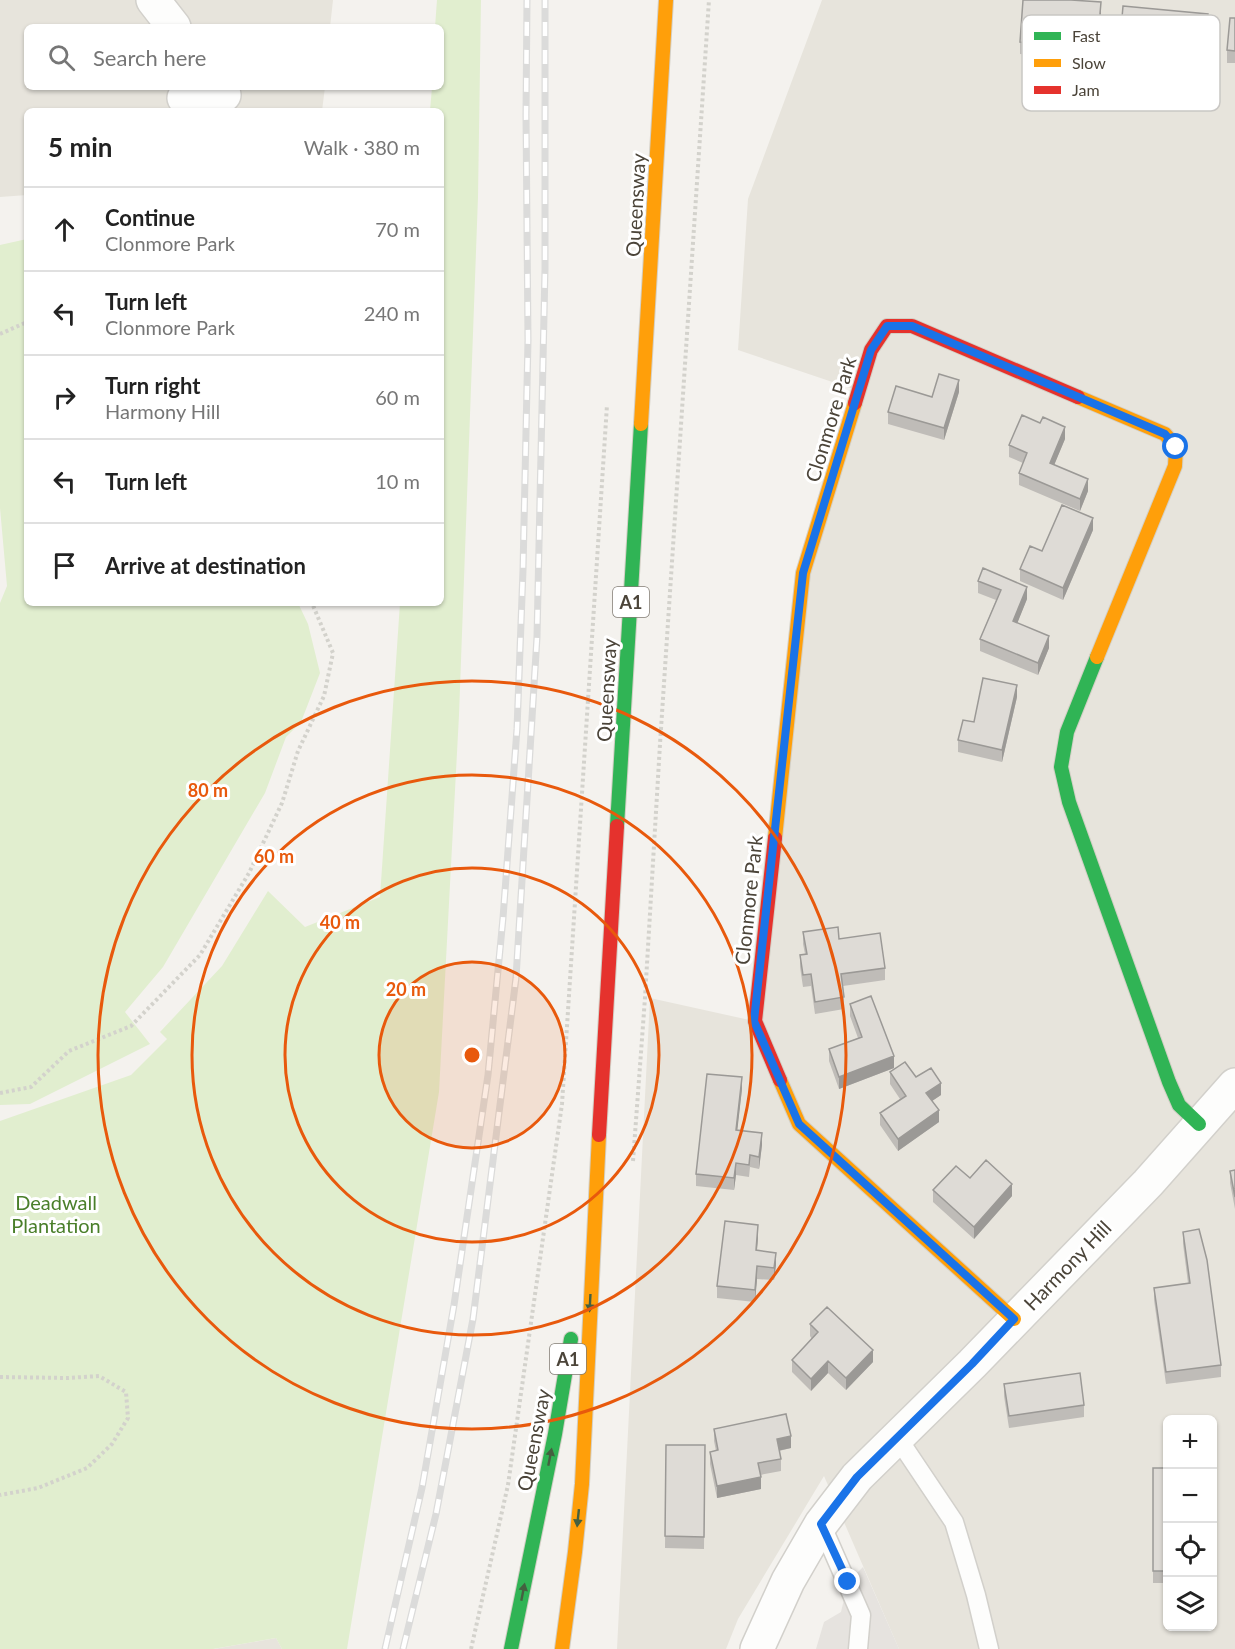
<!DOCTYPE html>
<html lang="en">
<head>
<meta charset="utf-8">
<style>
	body { margin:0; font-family:Lato,sans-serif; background:#f2f2f2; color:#222 }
	.controls { position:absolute; right:18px; bottom:18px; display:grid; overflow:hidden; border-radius:9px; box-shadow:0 2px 4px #0004 }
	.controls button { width:54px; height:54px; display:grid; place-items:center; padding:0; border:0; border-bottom:2px solid #e0e0e0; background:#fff; color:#222; font:30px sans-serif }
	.stop { position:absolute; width:18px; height:18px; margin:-14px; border:4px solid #1a73e8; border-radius:50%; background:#fff }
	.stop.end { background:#1a73e8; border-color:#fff; box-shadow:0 2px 6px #0008 }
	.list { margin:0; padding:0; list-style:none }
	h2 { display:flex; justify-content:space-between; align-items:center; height:78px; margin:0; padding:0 24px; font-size:26px }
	h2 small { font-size:20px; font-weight:400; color:#767676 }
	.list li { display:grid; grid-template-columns:39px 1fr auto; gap:18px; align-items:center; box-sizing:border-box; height:84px; padding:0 24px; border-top:2px solid #e0e0e0 }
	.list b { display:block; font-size:22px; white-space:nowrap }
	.list p { margin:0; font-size:20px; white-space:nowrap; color:#767676 }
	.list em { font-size:20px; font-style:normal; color:#767676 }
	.icon { flex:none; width:33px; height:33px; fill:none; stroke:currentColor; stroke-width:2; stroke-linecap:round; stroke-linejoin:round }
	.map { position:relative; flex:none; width:1235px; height:1649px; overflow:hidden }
	.search { position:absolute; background:#fff; box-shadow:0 2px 4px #0004; left:24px; top:24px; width:420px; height:66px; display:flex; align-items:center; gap:15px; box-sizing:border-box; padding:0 21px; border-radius:9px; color:#767676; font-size:22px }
	.panel { position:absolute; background:#fff; box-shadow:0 2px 4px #0004; left:24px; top:108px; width:420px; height:498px; border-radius:9px }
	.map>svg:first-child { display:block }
	.residential { fill:#e7e4dc; fill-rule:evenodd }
	.green { fill:#e1eecf }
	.parking { fill:#e6e3df }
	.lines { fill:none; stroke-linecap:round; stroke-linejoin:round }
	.lane-casing { stroke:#d2d0cb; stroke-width:21 }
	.street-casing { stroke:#d2d0cb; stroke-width:36 }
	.fast-casing { stroke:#d3cfc5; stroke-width:16 }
	.slow-casing { stroke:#d3cfc5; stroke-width:16 }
	.jam-casing { stroke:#d3cfc5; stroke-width:16 }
	.path { stroke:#d3d2cc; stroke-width:4; stroke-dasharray:3 3; stroke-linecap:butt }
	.lane { stroke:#fdfdfc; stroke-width:18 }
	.street { stroke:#fdfdfc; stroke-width:33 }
	.fast { stroke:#30b455; stroke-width:14 }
	.slow { stroke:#ff9f0a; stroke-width:14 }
	.jam { stroke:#e5322d; stroke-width:14 }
	.rail-casing { stroke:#dbdbda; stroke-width:7 }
	.rail { stroke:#fff; stroke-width:4.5; stroke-dasharray:14; stroke-linecap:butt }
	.wall { fill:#bfbcb8 }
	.shaded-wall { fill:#9b9996 }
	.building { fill:#dedbd6; stroke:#9b9996; stroke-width:1.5 }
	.oneway { fill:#446040 }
	.route { stroke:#1a73e8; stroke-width:8 }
	.ring { fill:none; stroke:#e8590c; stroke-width:3 }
	.labels { text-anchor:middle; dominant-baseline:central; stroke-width:6; stroke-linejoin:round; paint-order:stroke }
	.shield { fill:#fff; stroke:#817c74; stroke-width:1.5 }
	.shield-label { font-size:18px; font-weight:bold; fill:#4b4439 }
	.street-label { font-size:20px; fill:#4b4439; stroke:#fff }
	.park-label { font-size:20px; fill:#4a7f2a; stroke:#fff }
	.key { fill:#fff; stroke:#c9c7c4; stroke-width:1.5 }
	.key-label { font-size:16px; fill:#4b4439 }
	.centre { fill:#e8590c; stroke:#fff; stroke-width:3 }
	.ring-label { font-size:18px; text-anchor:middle; font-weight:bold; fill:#e8590c; stroke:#fff; stroke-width:6; stroke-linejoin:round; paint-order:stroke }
</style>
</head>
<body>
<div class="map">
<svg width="1235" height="1649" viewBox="0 0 1235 1649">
	<rect width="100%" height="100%" fill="#f4f2ee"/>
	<path class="residential" d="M0,0H333L330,27H27V87H325L322,111H27V195L0,197Z
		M822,0H1235V1649H899L824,1476L738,1619L726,1649H617L650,998L754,1021L803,573L859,391L738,350L748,199ZM1168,1420H1212V1626H1168Z
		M276,1638L282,1649H214Z"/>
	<path class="green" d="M437,0H481L478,197L459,715L439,1092L347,1649H282L276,1638L213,1649H0V1121L131,1075L167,1039L160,1032L222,966L268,891L305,927L380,897L400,603H441V111H430L432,87H441V27H435Z
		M27,239V603H298L308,624L320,673L301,722L286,737L265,793L163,967L125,1012L150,1044L30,1104L0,1105V603L7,586L0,508V245Z"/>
	<path class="parking" d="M863,1567L899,1649H816L824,1622L841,1612L848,1582Z"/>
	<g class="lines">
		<g class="lane-casing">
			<path id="lane" d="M897,1437L954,1522L976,1595L989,1649
				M821,1524L861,1615L858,1649"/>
		</g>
		<g class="street-casing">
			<path id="street" d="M153,0L174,27
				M184,98L224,95
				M757,1649L788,1581L821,1524L857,1477L972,1364L1148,1183L1235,1085"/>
		</g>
		<g class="fast-casing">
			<path id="fast" d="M1097,657L1067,732L1061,767L1069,802L1169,1082L1179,1105L1199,1124
				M617,826L641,424
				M511,1649L555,1434L571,1339"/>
		</g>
		<g class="slow-casing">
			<path id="slow" d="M1078,397L1165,434L1176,447L1175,466L1097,657
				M641,424L666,0
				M775,838L803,573L855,403
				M780,1080L799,1124L1014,1319
				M562,1649L575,1552L582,1484L599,1135"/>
		</g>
		<g class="jam-casing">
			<path id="jam" d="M855,403L871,350L887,326H912L1078,397
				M775,838L755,1021L780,1080
				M599,1135L617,826"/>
		</g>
		<path class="path" d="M0,334L27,322
			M0,1093L31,1087L69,1051L131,1026L200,955L249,873L282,803L298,751L324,696L333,653L312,603
			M633,1161L645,998L660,744L709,0
			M0,1377L68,1378L99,1376L126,1392L128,1418L112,1444L87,1468L38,1488L0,1495
			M471,1649L508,1485L562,1104L607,405"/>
		<use href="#lane" class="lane"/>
		<use href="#street" class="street"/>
		<use href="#fast" class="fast"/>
		<use href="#slow" class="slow"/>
		<use href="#jam" class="jam"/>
		<g class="rail-casing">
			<path id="rail" d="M385,1649L422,1488L454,1305L488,1075L503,918L517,729L523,570L528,340L526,115L527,0
				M403,1649L436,1514L473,1319L516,978L537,637L545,269V0"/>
		</g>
		<use href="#rail" class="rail"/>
	</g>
	<path class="wall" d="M1101,14L1098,49L1046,45L1045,56L1020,54V42Z
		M1235,18V63H1227V50Z
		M1208,26L1205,61L1120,53V41Z
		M959,392L944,440L888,424V412Z
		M1065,439L1054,465L1088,491L1080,511L1019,485V473L1023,463L1009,457V445Z
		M1093,530L1063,600L1020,581V569L1042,551Z
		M978,581L1027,599L1017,623L1049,648L1038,675L980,651V639L996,600L978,593Z
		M1017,697L1002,762L958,752V740L974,722Z
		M803,932L839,939L885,968V980L843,986L844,997V1009L815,1014L811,986L803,987L800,967V955L805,954L803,944Z
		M850,1004L894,1068L839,1089L829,1061V1049L858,1038L850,1016Z
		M890,1072L916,1077L941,1095L932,1101L939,1122L898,1151L880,1125V1113L900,1099L890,1084Z
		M742,1089L737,1130L762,1145L759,1169L750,1167L749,1177L736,1175L734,1190L696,1186V1174Z
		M1235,1170V1209L1230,1183V1171Z
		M933,1190L1012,1196L974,1239L933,1202Z
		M1183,1232L1221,1365V1377L1166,1384L1154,1300V1288L1188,1283L1183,1244Z
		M758,1237L757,1250L776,1265L774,1280L757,1279L755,1302L717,1298V1286Z
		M810,1324L873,1362L846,1390L828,1373L811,1391L792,1372V1360L812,1339L810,1336Z
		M1004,1384L1084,1405V1417L1009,1428L1004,1396Z
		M714,1429L791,1448L779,1451L781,1459V1471L760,1475L761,1489L717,1498L710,1464V1452L716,1451L714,1441Z
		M666,1445H705L704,1549L665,1548Z
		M1153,1468H1167V1583H1153Z"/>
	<path class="shaded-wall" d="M1101,2V14L1098,49V37Z
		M1208,14V26L1205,61V49Z
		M959,380V392L944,440V428Z
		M1065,427V439L1050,475V463Z
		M1088,479V491L1080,511V499Z
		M1093,518V530L1063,600V588Z
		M1027,587V599L1013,634V621Z
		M1049,636V648L1038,675V663Z
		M1017,685V697L1002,762V750Z
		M894,1056V1068L839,1089V1077Z
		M742,1077V1089L736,1142V1130Z
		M941,1083V1095L926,1105V1093Z
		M939,1110V1122L898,1151V1139Z
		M762,1133V1145L759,1169V1157Z
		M736,1163V1175L734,1190V1178Z
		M1012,1184V1196L974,1239V1227Z
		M758,1225V1237L756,1262V1250Z
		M776,1253V1265L774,1280V1268Z
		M757,1266V1279L755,1302V1290Z
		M873,1350V1362L846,1390V1378Z
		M828,1361V1373L811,1391V1379Z
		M791,1436V1448L777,1451V1439Z
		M761,1477V1489L717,1498V1486Z"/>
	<path class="building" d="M1023,0H1071L1101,2L1098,37L1046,33L1045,44L1020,42Z
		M1123,6L1208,14L1205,49L1120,41Z
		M1230,18H1235V51L1227,50Z
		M939,374L959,380L944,428L888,412L896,386L932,397Z
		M1022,415L1040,423L1043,417L1065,427L1050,463L1088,479L1080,499L1019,473L1027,453L1009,445Z
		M1062,505L1093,518L1063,588L1020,569L1030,546L1042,551Z
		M983,568L1027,587L1013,621L1049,636L1038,663L980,639L1001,590L978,581Z
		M983,678L1017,685L1002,750L958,740L963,720L974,722Z
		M838,927L839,939L880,933L885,968L841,974L844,997L815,1002L811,974L803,975L800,955L807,954L803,932Z
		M871,996L894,1056L839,1077L829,1049L862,1037L850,1004Z
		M905,1062L916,1077L931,1068L941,1083L926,1093L939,1110L898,1139L880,1113L906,1096L890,1072Z
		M707,1074L742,1077L736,1130L762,1133L759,1157L750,1155L749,1165L736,1163L734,1178L696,1174Z
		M986,1160L1012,1184L974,1227L933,1190L956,1166L970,1178Z
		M1235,1170V1197L1230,1171Z
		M725,1221L758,1225L756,1250L776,1253L774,1268L757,1266L755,1290L717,1286Z
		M1199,1229L1207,1260L1221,1365L1166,1372L1154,1288L1190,1283L1183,1232Z
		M827,1307L873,1350L846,1378L828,1361L811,1379L792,1360L818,1332L810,1324Z
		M1080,1373L1084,1405L1009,1416L1004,1384Z
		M786,1414L791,1436L777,1439L781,1459L758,1463L761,1477L717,1486L710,1452L718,1450L714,1429Z
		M666,1445H705L704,1537L665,1536Z
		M1153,1468H1167V1571H1153Z"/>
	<defs><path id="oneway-solid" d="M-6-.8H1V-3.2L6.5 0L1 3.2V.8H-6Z" transform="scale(1.5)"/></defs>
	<g class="oneway">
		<use href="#oneway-solid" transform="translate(590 1303) rotate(93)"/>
		<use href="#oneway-solid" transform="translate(550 1457) rotate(-79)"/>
		<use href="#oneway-solid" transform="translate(578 1518) rotate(96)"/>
		<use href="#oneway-solid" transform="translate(523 1592) rotate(-79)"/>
	</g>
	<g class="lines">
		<path class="route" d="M848,1582L821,1524L857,1477L972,1364L1014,1319L799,1124L754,1021L803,573L871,350L887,326H912L1165,434L1176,447"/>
	</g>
	<circle cx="472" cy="1055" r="93" fill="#e8590c" fill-opacity=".12"/>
	<g class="ring">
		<circle cx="472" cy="1055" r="93"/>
		<circle cx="472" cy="1055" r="187"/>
		<circle cx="472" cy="1055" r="280"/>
		<circle cx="472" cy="1055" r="374"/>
	</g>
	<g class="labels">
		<g class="shield">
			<rect x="613" y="587" width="36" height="30" rx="4.5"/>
			<rect x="550" y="1344" width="36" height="30" rx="4.5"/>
		</g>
		<g class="shield-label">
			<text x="631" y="602">A1</text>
			<text x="568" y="1359">A1</text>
		</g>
		<g class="street-label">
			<text transform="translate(635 205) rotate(-87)">Queensway</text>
			<text transform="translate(830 419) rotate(-73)">Clonmore Park</text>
			<text transform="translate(606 690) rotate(-87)">Queensway</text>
			<text transform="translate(748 900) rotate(-84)">Clonmore Park</text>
			<text transform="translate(1067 1265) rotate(-46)">Harmony Hill</text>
			<text transform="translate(533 1440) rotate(-79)">Queensway</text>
		</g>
		<g class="park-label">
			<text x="56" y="1202">Deadwall<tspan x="56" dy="23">Plantation</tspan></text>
		</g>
	</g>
	<rect x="1022" y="15" width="198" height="96" rx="9" class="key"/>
	<rect x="1034" y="32" width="27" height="8" fill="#30b455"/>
	<rect x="1034" y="59" width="27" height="8" fill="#ff9f0a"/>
	<rect x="1034" y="86" width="27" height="8" fill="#e5322d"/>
	<g class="key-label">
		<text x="1072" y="42">Fast</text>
		<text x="1072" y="69">Slow</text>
		<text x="1072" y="96">Jam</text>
	</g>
	<circle cx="472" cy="1055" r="9" class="centre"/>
	<g class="ring-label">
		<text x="208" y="797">80 m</text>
		<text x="274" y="863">60 m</text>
		<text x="340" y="929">40 m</text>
		<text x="406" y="996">20 m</text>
	</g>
</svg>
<div class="controls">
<button>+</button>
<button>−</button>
<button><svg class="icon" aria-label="locate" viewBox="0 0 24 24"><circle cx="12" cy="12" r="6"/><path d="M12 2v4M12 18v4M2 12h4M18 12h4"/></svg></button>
<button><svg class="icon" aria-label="layers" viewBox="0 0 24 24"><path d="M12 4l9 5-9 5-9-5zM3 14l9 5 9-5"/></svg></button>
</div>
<div class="stop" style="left:1176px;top:447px"></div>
<div class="stop end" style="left:848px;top:1582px"></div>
<div class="search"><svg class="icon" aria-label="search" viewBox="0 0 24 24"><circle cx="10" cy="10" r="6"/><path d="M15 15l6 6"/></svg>Search here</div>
<section class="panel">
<h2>5 min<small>Walk · 380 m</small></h2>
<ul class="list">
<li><svg class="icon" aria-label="ahead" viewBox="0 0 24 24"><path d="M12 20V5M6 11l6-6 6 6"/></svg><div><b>Continue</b><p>Clonmore Park</p></div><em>70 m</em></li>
<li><svg class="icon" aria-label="left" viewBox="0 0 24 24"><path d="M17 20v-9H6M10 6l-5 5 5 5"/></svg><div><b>Turn left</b><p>Clonmore Park</p></div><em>240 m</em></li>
<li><svg class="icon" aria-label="right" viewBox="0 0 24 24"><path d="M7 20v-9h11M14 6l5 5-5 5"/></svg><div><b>Turn right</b><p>Harmony Hill</p></div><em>60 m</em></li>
<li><svg class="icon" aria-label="left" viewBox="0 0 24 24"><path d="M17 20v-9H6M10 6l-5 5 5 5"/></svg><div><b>Turn left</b></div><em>10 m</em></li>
<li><svg class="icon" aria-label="arrive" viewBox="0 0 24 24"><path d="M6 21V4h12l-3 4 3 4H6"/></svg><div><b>Arrive at destination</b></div></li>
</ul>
</section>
</div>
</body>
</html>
